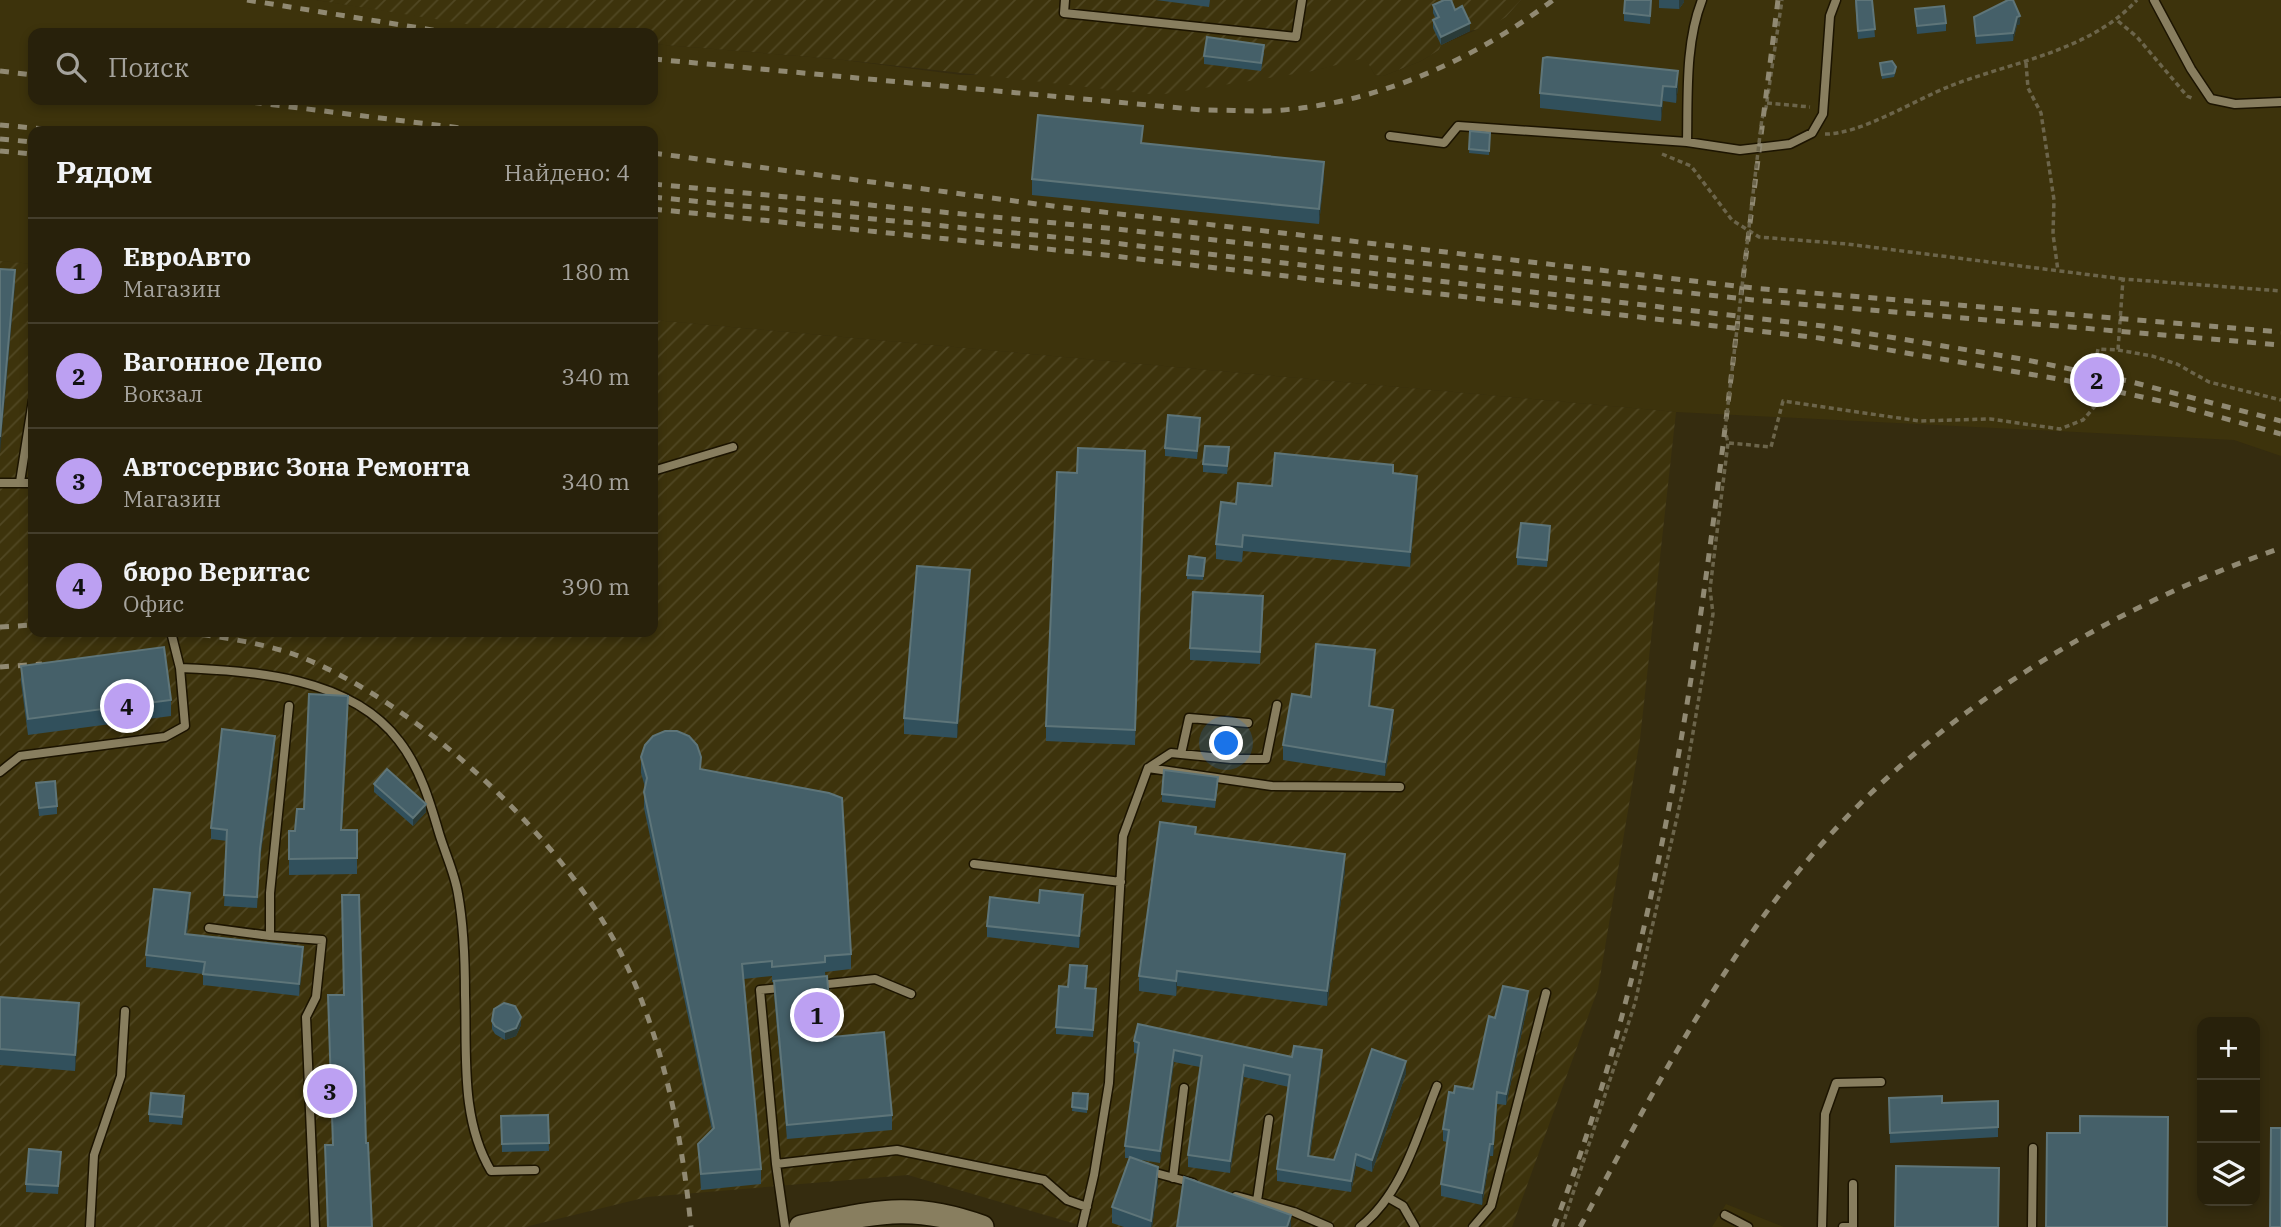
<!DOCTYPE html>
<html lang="ru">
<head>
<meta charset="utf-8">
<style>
	body { margin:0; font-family:"IBM Plex Serif",serif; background:#302914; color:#f1f3f6 }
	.controls { position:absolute; right:21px; bottom:21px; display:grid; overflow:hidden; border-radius:14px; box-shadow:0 4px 10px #0003 }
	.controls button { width:63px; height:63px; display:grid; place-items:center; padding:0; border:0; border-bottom:2px solid #443e2c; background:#28210b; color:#f1f3f6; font:35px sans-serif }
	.you { position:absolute; left:1227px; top:744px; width:24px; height:24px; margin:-18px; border:5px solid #fff; border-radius:50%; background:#1a73e8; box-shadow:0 0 0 10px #1a73e833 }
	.badge { display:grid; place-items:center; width:46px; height:46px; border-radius:50%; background:#bca0f2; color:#111; font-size:23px; font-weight:700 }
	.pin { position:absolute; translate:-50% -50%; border:4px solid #fff; box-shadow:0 2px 7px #0006 }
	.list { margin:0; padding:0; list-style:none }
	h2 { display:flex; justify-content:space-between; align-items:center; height:91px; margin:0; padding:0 28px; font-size:30px }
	h2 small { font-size:23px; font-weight:400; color:#a5a39d }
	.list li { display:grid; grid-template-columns:46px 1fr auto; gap:21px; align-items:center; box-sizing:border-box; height:105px; padding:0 28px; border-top:2px solid #443e2c }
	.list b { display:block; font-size:26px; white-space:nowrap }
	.list p { margin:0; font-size:23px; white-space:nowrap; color:#a5a39d }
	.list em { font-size:23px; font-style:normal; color:#a5a39d }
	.icon { flex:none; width:38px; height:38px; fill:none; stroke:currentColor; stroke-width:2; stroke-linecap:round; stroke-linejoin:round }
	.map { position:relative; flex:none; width:2281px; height:1227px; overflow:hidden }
	.search { position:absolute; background:#28210b; box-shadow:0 4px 10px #0003; left:28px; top:28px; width:630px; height:77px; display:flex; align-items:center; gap:18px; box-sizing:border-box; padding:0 24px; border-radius:14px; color:#a5a39d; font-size:26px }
	.panel { position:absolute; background:#28210b; box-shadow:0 4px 10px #0003; left:28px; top:126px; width:630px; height:511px; border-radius:14px }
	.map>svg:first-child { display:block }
	.built { fill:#3d330c }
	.industrial { fill:url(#industrial-furrows) }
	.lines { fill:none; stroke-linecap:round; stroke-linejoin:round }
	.lane-casing { stroke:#1c1400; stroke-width:11 }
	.secondary-casing { stroke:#1c1400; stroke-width:26 }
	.path { stroke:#6c654b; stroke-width:3.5; stroke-dasharray:5 3.5; stroke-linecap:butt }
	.lane { stroke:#887e5f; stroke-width:8 }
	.secondary { stroke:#887e5f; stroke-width:23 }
	.rail { stroke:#908972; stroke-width:5; stroke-dasharray:9 9; stroke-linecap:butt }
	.path-bridge { stroke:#6c654b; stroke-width:3.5; stroke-dasharray:5 3.5; stroke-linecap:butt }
	.wall { fill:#31505c }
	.shaded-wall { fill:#2a3b38 }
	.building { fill:#456069; stroke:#5e7579; stroke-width:2 }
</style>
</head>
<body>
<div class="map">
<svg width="2281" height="1227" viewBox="0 0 2281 1227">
	<defs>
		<pattern id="industrial-furrows" width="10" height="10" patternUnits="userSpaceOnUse" patternTransform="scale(1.75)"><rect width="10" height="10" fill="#3d330c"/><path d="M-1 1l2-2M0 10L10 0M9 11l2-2" fill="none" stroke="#504723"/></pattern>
	</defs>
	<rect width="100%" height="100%" fill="#352c0f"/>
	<path class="built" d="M0,0H316L531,33H33V100H653V44L836,59L962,75L1308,72L1365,57L1375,75L1383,76L1421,61L1439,50L1441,45L1506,17L1521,0H2281V456L2234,440L1676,412L653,320V131H33V264L0,261Z
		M1726,1204L1784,1227H1712Z"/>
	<path class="industrial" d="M316,0H1521L1506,17L1489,27L1469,31L1441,45L1439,50L1421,61L1383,76L1375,75L1365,58L1308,72L1158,95L836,59L653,44V33L510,31Z
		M0,261L33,264V632H653V320L1676,412L1640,739L1598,989L1512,1227H1086L908,1175L647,1197L525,1227H0Z"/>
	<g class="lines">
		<g class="lane-casing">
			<path id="lane" d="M1065,0L1064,13L1296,37L1302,0
				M2154,0L2191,69L2211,99L2235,104L2281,102
				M1390,136L1444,143L1458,126L1687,142L1740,150L1790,144L1812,133L1823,114L1830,16L1836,0
				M1687,142C1688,96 1685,43 1702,0
				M653,471L733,447
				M20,482L33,400
				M0,483H33
				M180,668C254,671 351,677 399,741C420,768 430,802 439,833C445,853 455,874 458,894C464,927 465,961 465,995C467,1054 460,1119 491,1171L535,1170
				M289,706L270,893V936L322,940L316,997L306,1017L315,1227
				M1181,754L1189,718L1248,723
				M1148,768L1272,786L1400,787
				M0,772L20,756L165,737L185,726L180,668L171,632
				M974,864L1121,882
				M209,928L270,936
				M819,985L875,979L911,994
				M776,1164L760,990L781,988
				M1148,1171L1193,1183
				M1173,1178L1184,1088
				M1236,1196L1294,1212L1329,1227
				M1389,1198L1403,1206L1415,1227
				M1257,1201L1269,1119
				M1725,1215L1748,1227
				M90,1227L94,1155L121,1076L125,1011
				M785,1227L776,1164L897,1150L1044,1180L1067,1200L1087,1207
				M1082,1227L1094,1175L1109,1083L1123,836L1148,768L1171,753L1231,759H1266L1277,705
				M1360,1227C1403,1193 1417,1135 1437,1086
				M1473,1227L1491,1206L1546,993
				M1822,1227L1825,1114L1836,1083L1881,1082
				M1843,1227H1853V1184
				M2032,1227L2033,1148"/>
		</g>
		<g class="secondary-casing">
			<path id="secondary" d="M801,1227C874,1213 910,1201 982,1227"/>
		</g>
		<path class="path" d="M2118,21L2137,37L2187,96L2194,99
			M2026,63L2028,88L2041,113L2054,200L2053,234L2058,271
			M1767,103L1810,107
			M1762,118L1766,108L1782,0
			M1825,134C1859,135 1917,99 1950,86C2012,62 2090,51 2137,0
			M1662,154L1691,166L1732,220L1759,237L1847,244L2123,279
			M2118,350L2152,356L2177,364L2209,382L2281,400
			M1729,443L1771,447L1783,401L1919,421L1990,419L2060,429L2083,420L2096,405L2095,396L2090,392L2098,349L2118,350L2123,279L2281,291
			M1562,1227L1635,1003L1684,786L1713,614L1710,589L1728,443L1725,430"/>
		<use href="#lane" class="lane"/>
		<use href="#secondary" class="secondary"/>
		<path class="rail" d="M247,0L451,33
			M653,59L1202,110C1223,110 1245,111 1266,111C1369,107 1472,62 1553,0
			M0,71L33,75
			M235,100L485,131
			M0,125L67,131
			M0,139L33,142
			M0,151L33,154
			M653,153L1060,207L1753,288L2281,332
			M653,184L1107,228L1753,300L2281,345
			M653,197L1105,242L1823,326L2022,359L2128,381L2281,421
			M653,209L1105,255L1819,338L2064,380L2165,402L2281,434
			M1741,295L1778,0
			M0,627L33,625
			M184,632C220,637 258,642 293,654C418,700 572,845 627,966C665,1048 682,1137 691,1227
			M0,667L42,664
			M1554,1227C1665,938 1702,625 1738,319
			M1580,1227C1636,1123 1691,1018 1760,921C1887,743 2077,619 2281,548"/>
		<path class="path-bridge" d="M1725,430L1762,118"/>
	</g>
	<path class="wall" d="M1156,0H1210L1209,7Z
		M1659,0H1684V2L1679,9L1659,8Z
		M1855,0H1872L1875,37L1858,39Z
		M1433,5L1470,31L1441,45L1433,28V20L1436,19L1433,13Z
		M1651,8L1650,24L1624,21V13Z
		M1915,9L1946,23V31L1917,34Z
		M1974,17L2020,24L2017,25L2013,41L1976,44Z
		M1264,53L1261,71L1204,64V56Z
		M1547,57L1678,86L1676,103L1663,101L1661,121L1540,108V93Z
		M1880,63L1896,71L1894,77L1882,79Z
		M1470,131L1490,133L1489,155L1469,153Z
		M1143,143L1324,177L1319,224L1032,195V179Z
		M1200,426L1197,459L1165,456V448Z
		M1229,455L1227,474L1203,472V464Z
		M1145,466L1135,745L1046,741V726Z
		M1393,473L1417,491L1410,567L1243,551L1242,562L1216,559V544L1236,504L1272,486Z
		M1550,534L1547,567L1517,565V557Z
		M1205,562L1203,580L1187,579V575Z
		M970,586L957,738L904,734V718Z
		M1263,608L1260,664L1190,660V648Z
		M1375,665L1370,707L1393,725L1385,776L1283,760V745L1311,697Z
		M21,666L171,700V716L28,735L21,682Z
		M348,712L342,830H357V874L289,875V831H295Z
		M275,747L260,860L257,908L224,906L227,841L211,839V828Z
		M641,757L701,769L851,954V969L825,972L832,1037L892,1115V1130L787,1139L774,995V982H772V976L744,979L761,1169V1184L701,1190L698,1144L712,1130L644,808V792L645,787L641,773Z
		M36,783L57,806V814L39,816Z
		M374,784L426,812L413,826L374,792Z
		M1218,785L1215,808L1162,802V794Z
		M1196,834L1345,870L1327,1006L1177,986L1176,996L1139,991V976Z
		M1039,903L1083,907L1079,948L987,937V926Z
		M190,905L187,934L303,959L299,996L203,985V974L146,967V955Z
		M1087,973L1086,988L1096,996L1093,1037L1056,1034V1027L1068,987Z
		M0,997L79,1019L75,1071L0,1065Z
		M1528,1003L1506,1105L1497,1104L1493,1156H1490L1482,1205L1441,1196V1184L1447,1142L1443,1141V1129L1454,1093L1473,1089L1495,1018Z
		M492,1021L521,1025L516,1036L505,1040L495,1034L492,1029Z
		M1134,1041L1292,1057L1322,1062L1310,1156L1334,1160L1406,1073L1372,1172L1356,1166L1351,1192L1277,1181V1169L1289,1087L1244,1077L1230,1173L1188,1167V1155L1200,1067L1174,1062L1160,1163L1135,1159L1158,1183L1152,1227H1124L1112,1223V1207L1129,1158H1125V1146L1138,1054L1134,1053Z
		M1073,1093L1088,1094L1087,1113L1072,1111Z
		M1889,1098L1942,1103L1998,1101V1137L1890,1143Z
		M184,1104L182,1125L149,1122V1114Z
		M548,1115L549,1151L502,1152L501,1116Z
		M61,1160L58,1194L26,1192V1184Z"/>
	<path class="shaded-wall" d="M1679,0H1684V2L1679,9Z
		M2020,16V24L2017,25L2013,41V33L2017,17Z
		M1470,23V31L1441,45V37Z
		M1678,71V86L1676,103V87Z
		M1663,86V101L1661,121V106Z
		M1324,162V177L1319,224V209Z
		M15,270V286L0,453V437Z
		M1417,476V491L1410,567V552Z
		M970,570V586L957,738V723Z
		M1375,650V665L1369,721V706Z
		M348,696V712L341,845V830Z
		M1393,710V725L1385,776V762Z
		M275,736V747L260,860L257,908L260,849Z
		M426,804V812L413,826V818Z
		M1345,854V870L1327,1006V991Z
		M190,893V905L185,946V934Z
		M1083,895V907L1079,948V936Z
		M303,947V959L299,996V984Z
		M1177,971V986L1176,996V981Z
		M1528,991V1003L1506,1105V1094Z
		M79,1003V1019L75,1071V1055Z
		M521,1017V1025L516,1036L505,1040V1032Z
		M1174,1050V1062L1160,1163V1151Z
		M1322,1050V1062L1308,1168V1156Z
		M1406,1061V1073L1372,1172V1160Z
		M1244,1065V1077L1230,1173V1161Z
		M1497,1092V1104L1493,1156V1144Z
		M1490,1144V1156L1482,1205V1193Z
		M1356,1154V1166L1351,1192V1181Z
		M1158,1167V1183L1152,1227H1151Z
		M1291,1215V1227H1287Z"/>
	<path class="building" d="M1444,0H1451L1455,10L1462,6L1470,23L1441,37L1433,20L1439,17L1433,5Z
		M1625,0H1651L1650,16L1624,13Z
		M1856,0H1872L1875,29L1858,31Z
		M2008,0H2013L2020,16L2017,17L2013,33L1976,36L1974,17Z
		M1944,6L1946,23L1917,26L1915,9Z
		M1207,37L1264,45L1261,63L1204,56Z
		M1547,57L1678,71L1676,87L1663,86L1661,106L1540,93L1543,58Z
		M1892,61L1896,67L1894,73L1882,75L1880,63Z
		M1038,115L1143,126L1141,143L1324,162L1319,209L1032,179Z
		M1470,131L1490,133L1489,151L1469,149Z
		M0,269L15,270L0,437Z
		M1168,415L1200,418L1197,451L1165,448Z
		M1205,446L1229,447L1227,466L1203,464Z
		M1078,448L1145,451L1135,730L1046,726L1057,472L1077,473Z
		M1275,453L1393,465V473L1417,476L1410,552L1243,535L1242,547L1216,544L1221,502L1236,504L1238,483L1272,486Z
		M1521,523L1550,526L1547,560L1517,557Z
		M1189,556L1205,558L1203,576L1187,575Z
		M917,566L970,570L957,723L904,718Z
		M1193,592L1263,596L1260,652L1190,648Z
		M1316,644L1375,650L1369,706L1393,710L1385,762L1283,745L1292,694L1311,697Z
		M164,647L171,700L28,719L21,666Z
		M309,694L348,696L341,830H357V858L289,859V831H295L297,809H304Z
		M222,729L275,736L260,849L257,897L224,895L227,830L211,828Z
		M665,731H677L689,736L697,745L701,757L700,769L829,793L842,798L851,954L825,956V962L772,967V961L742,964L761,1169L701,1174L698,1144L714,1128L644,792L647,778L641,757L645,745L653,736Z
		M387,769L426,804L413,818L374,784Z
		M1164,770L1218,777L1215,800L1162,794Z
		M55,781L57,806L39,808L36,783Z
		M1160,822L1196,827L1195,834L1345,854L1327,991L1177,971L1176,981L1139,976Z
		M154,889L190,893L185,934L303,947L299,984L203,974L205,962L146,955Z
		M1040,890L1083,895L1079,936L987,926L990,897L1039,903Z
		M342,895H359L366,1143H368L372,1227H328L325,1145H333L328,995H344Z
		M1070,965L1087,966L1085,988L1096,989L1093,1030L1056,1027L1059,986L1068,987Z
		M827,976L832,1037L884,1032L892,1115L787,1125L774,981Z
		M1503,986L1528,991L1506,1094L1497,1092L1493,1144H1490L1482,1193L1441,1184L1449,1130L1443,1129L1449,1092L1454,1093L1455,1086L1473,1089L1489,1016L1495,1018Z
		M0,997L79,1003L75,1055L0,1049Z
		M504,1003L515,1006L521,1017L516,1028L505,1032L495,1026L492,1021L494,1009Z
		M1138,1024L1292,1057L1294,1046L1322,1050L1308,1156L1334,1160L1372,1049L1406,1061L1372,1160L1356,1154L1351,1181L1277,1169L1290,1075L1244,1065L1230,1161L1188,1155L1202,1056L1174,1050L1160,1151L1125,1146L1139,1043L1134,1041Z
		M151,1093L184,1096L182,1117L149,1114Z
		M1073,1093L1088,1094L1087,1109L1072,1107Z
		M1942,1096V1103L1998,1101V1127L1890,1133L1889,1098Z
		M548,1115L549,1143L502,1144L501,1116Z
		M2080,1116L2168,1117L2167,1227H2046L2047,1133H2080Z
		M2271,1128H2281V1227H2270Z
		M29,1149L61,1152L58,1186L26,1184Z
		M1130,1157L1158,1167L1151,1221L1112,1207Z
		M1896,1166L1999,1168L1998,1227H1895Z
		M1184,1177L1291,1215L1287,1227H1177Z"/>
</svg>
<div class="controls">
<button>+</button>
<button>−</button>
<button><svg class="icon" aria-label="layers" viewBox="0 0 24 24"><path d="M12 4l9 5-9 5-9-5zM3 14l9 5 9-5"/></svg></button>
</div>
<div class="you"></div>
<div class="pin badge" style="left:817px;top:1015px">1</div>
<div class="pin badge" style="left:2097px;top:380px">2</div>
<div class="pin badge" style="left:330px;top:1091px">3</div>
<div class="pin badge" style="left:127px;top:706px">4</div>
<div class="search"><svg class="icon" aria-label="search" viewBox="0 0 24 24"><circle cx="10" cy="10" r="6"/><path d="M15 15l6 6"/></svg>Поиск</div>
<section class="panel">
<h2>Рядом<small>Найдено: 4</small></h2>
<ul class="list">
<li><span class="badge">1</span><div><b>ЕвроАвто</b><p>Магазин</p></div><em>180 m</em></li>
<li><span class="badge">2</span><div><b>Вагонное Депо</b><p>Вокзал</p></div><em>340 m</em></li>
<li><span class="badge">3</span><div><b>Автосервис Зона Ремонта</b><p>Магазин</p></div><em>340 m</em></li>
<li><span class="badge">4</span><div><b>бюро Веритас</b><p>Офис</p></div><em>390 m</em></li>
</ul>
</section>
</div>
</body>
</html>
